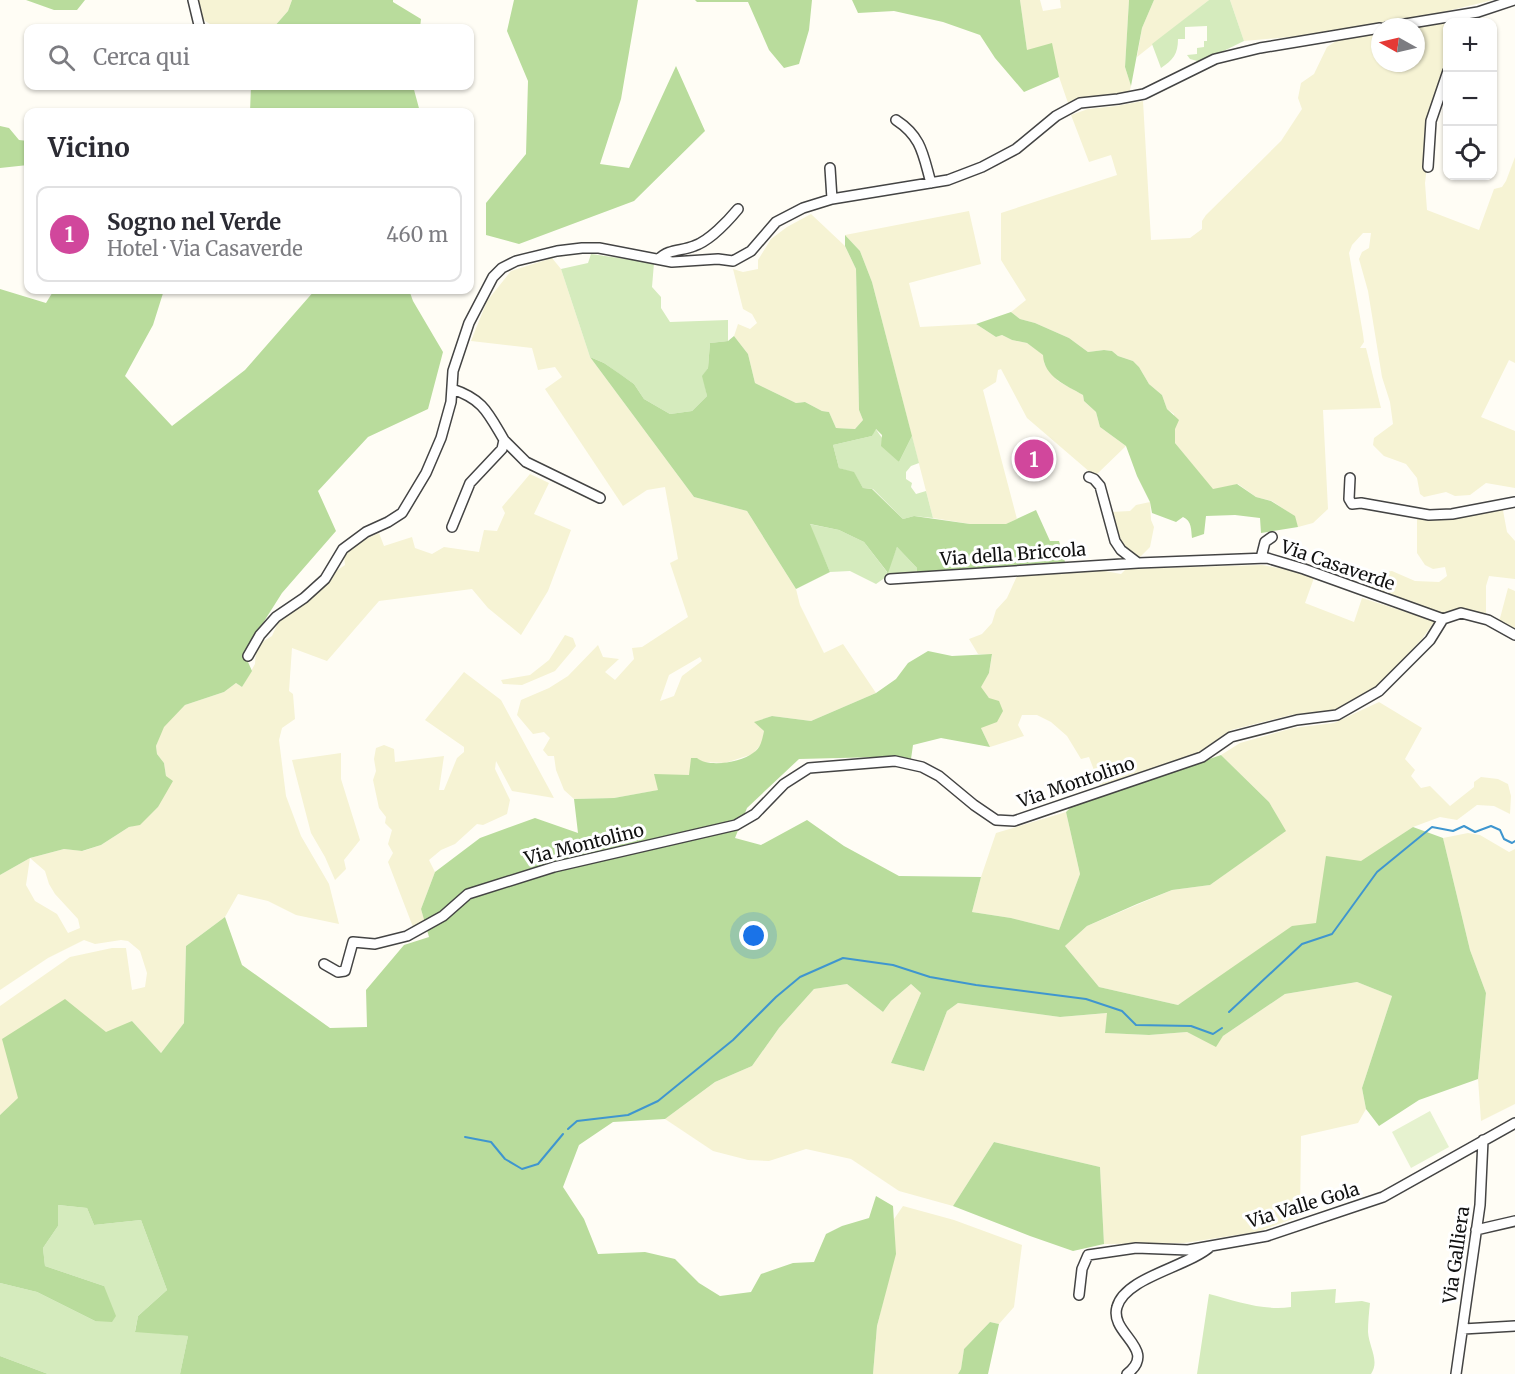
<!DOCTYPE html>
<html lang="it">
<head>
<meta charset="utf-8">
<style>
	body { margin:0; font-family:Merriweather,serif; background:#f7f7f7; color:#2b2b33 }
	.controls { position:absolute; right:18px; top:18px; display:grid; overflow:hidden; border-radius:12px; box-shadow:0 2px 4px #0004 }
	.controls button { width:54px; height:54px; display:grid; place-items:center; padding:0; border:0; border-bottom:2px solid #e1e1e2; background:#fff; color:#2b2b33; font:30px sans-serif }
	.compass { position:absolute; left:1371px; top:18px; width:54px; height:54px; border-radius:50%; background:#fff; box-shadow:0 2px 4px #0004; rotate:278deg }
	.you { position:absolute; left:754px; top:936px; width:21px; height:21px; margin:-15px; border:4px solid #fff; border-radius:50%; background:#1a73e8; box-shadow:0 0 0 9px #1a73e833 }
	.badge { display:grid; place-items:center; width:39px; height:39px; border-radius:50%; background:#c4262e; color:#fff; font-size:20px; font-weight:700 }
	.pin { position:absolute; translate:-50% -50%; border:3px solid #fff; box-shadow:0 2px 6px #0006 }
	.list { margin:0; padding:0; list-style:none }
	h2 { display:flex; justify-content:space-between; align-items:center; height:78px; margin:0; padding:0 24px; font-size:26px }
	h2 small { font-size:20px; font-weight:400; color:#7c7c81 }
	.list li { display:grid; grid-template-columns:39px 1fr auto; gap:18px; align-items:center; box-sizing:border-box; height:96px; margin:0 12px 12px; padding:0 12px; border:2px solid #e1e1e2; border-radius:12px }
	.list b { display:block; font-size:22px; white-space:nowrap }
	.list p { margin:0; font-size:20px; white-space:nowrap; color:#7c7c81 }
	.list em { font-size:20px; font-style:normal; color:#7c7c81 }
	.icon { flex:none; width:33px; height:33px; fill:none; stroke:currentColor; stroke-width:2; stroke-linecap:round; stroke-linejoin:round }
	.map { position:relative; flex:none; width:1515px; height:1374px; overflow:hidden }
	.search { position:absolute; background:#fff; box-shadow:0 2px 4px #0004; left:24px; top:24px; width:450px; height:66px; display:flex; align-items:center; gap:15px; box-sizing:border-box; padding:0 21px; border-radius:12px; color:#7c7c81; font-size:22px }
	.panel { position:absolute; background:#fff; box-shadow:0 2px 4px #0004; left:24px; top:108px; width:450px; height:186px; border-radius:12px }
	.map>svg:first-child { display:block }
	.farmland { fill:#f6f3d4; fill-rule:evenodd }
	.green { fill:#d5ebbd }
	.forest { fill:#b9dc9c }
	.pitch { fill:#e6f2cf }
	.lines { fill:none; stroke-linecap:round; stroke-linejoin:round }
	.stream { stroke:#3f96cf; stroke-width:2 }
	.minor-casing { stroke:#444; stroke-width:12 }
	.minor { stroke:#fff; stroke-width:9 }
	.labels { text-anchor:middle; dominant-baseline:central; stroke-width:6; stroke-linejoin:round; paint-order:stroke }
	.street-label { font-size:18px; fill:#111; stroke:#fff }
</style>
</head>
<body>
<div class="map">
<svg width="1515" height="1374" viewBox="0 0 1515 1374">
	<rect width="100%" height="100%" fill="#fffdf5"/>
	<path class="farmland" d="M196,0H292L288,11L273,28L215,27L205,21L200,13Z
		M1020,0H1040L1043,11L1061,8L1060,0H1129L1125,67L1131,86L1129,93L1079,99L1068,103L1059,77L1027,50Z
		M1154,0H1209L1137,57L1142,28Z
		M1230,0H1493L1439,13L1301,36L1244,41Z
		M1467,18L1465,22H1448L1447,77L1433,117L1425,183L1427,210L1479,230L1494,189L1502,187L1506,181L1515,157V363L1509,360L1481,417L1515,431V488L1486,483L1470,495L1455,496L1446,492L1424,497L1420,494L1417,478L1406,464L1384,456L1373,445L1374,438L1393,424L1390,402L1382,377L1368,291L1359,259L1362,252L1369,248L1371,233H1363L1352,245L1349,253L1363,334L1364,342L1360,348H1366L1381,408L1323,410L1328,509L1313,523L1298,527L1294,516L1272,501L1256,497L1238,484L1213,490L1175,443L1174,414L1167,409L1162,395L1149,384L1139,367L1133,361L1118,356L1112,351L1104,350L1088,352L1069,338L1035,323L1020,319L1011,312L1026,300L1001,260V213L1117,175L1111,155L1089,162L1071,115L1088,109L1116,106L1143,101L1151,240L1190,238L1202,229V221L1206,215L1281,141L1302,109L1298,98L1301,83L1314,74L1327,47L1336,41L1380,33V63H1416V27Z
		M969,211L981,264L909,283L920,327L976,324L996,337L1002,335L1012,340L1027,343L1044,355V363L1058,381L1083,395L1084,401L1096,412L1100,427L1126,446L1096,475L1091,473L1027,418L1001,369L998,370L996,382L983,390L1017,519L1007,524H970L933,518L872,282L860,251L845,235Z
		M811,214L845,246L856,269L859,410L863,420L855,429L836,428L829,412L822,411L805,402L796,403L755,383L748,354L734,336L738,324L750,329L757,323L752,314L743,309L733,269L743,272L758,269V260L771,239L787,227Z
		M552,258L561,269L590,357L694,497L747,511L796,589L800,605L824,653L843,644L876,693L811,721L772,716L755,722L764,731L762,743L753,754L725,763L701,762L689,775L659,790L614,798L574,799L564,790L556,770L554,756H548L543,750L550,738L544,732L533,734L517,715L521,700L549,688L568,676L598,645L603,657L619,659L605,672L615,680L634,659L632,648L642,647L688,617L670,563L678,559L665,487L647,490L623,506L545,389L562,377L555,367L538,370L532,348L471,341L487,301L511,271ZM700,657L702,661L682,676L674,696L660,701L669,675Z
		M530,474L549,483L534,514L571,530L548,591L521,635L488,608L472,589L379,601L327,661L292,648L289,691L293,694L295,719L282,728L279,740L286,796L301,836L329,884L339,924L296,915L268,901L238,894L225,917L186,946L184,1023L161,1053L132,1021L18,1099L0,1115V1006L70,957L112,948H126L132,990L145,987L147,973L140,951L128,941L121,940L95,944L84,940L48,958L0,990V875L30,858L64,849L83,851L101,845L129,827L140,824L158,807L166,776L164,763L157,754L156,746L163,727L185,705L224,692L236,683L242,687L255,664L256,649L262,642L272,636L280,618L333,573L345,565L344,556L355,544L379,533L384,546L412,537L415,548L432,554L444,547L479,552L484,530L497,531L505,513L502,507ZM30,858L45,871L49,884L55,894L78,919L80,928L68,933L57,914L35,901L26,885Z
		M1150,502L1151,520L1154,527L1150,547L1139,558L1121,544L1111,512L1130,511L1136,505Z
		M1502,505L1507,532L1515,541V579L1489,576L1486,586V617L1461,610L1437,615L1370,590L1373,573L1392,571L1415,581L1439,582L1447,576L1445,567L1433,569L1425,565L1417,553V517Z
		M1262,565L1285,569L1314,578L1305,603L1354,622L1362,598L1435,621L1422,639L1377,687L1335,710L1291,715L1231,730L1199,752L1100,786L1089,757L1081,759L1067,736L1051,722L1037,715H1022L1018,725L1024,736L990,747L981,728L989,698L980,687L989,673L992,655L978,654L969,639L982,634L992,623L996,610L1007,598L1017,576L1100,570L1121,574L1126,569Z
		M1508,588L1515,591V631L1499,622Z
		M565,635L573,638L576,646L555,671L522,685L503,684L501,680L530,675L549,660Z
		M464,672L501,700L554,798L512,791L496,761L495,769L510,800L507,814L483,825L477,824L455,844L441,850L429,860L435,872L421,909L425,922L413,927L388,862L393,853L388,844L392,830L385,823L386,817L379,808L373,780L376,771L374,759L376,748L384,745L394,749L395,762L444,756L439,790H444L457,758L464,752V747L425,720Z
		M1379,702L1422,728L1405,759L1415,770L1411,776L1421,788L1430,786L1450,806L1474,787V782L1481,777L1498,779L1508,784L1511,796L1510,814L1494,806L1477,805L1457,820L1440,817L1413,827L1361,862L1316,924L1178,1005L1099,987L1065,946L1087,926L1172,890L1210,885L1285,831L1269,802L1221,755L1240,743L1293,728L1334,723Z
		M341,753V779L360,840L344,860L346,869L335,880L325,857L311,833L292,760Z
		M1066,812L1080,874L1059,930L1011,918L972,912L981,877L996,833Z
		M1468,833L1480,835L1509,852L1515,849V1104L1481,1121L1478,1079L1486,993L1470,950L1443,838Z
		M1357,982L1392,996L1362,1088L1366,1109L1358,1123L1301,1136L1300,1216L1257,1232L1184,1243L1104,1244L1100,1167L994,1142L953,1206L899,1191L851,1159L806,1149L769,1161L748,1160L713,1151L665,1119L715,1082L752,1066L779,1028L814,989L847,984L883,1012L891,1001L911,984L921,993L891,1063L924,1071L947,1011L958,1003L1060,1017L1108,1013L1105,1033L1149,1035L1187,1032L1216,1046L1223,1036L1285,994Z
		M903,1206L954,1220L1022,1245L1014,1307L999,1324L990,1322L964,1349L961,1369L958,1374H873L877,1326L895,1254L894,1219Z"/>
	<path class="green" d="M1209,0H1230L1244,41L1201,62L1190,59L1187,55L1197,54V48L1204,47V41H1207V26L1185,27V39H1178C1178,54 1173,60 1161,68L1152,44Z
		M591,254L654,263L652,287L661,297V308L670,322L728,320V341L710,343L708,368L703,376L707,396L692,411L670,414L644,399L634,384L604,363L590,357L561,269L588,263Z
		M875,428L899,462L912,436L919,463L911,466L906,472V479L912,483L911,487L916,494L926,491L933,518L914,516L903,519L873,489L863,488L854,473L839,468L833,445L872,436Z
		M809,524L839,530L864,542L887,572L897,547L917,568V572L886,577L876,584L850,571L830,572Z
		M58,1205L87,1208L94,1225L141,1220L167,1290L138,1316L135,1331L188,1336L180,1374H48L0,1356V1283L37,1292L95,1321L104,1286L45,1266L43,1248L58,1226Z
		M1336,1289L1335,1303L1362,1301L1370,1303C1369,1312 1368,1322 1368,1332C1369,1347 1380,1361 1371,1374H1197L1209,1294C1236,1301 1263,1311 1291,1307V1292Z"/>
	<path class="forest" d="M26,0H85L77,10H54Z
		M292,0H393V2L421,19L420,28H273L288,11Z
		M514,0H638L621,99L600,164L629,168L676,66L705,131L634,201L519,244L486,235V203L526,154L528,81L507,31Z
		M695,0H812L809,30L799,64L784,68L769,50L748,2H697Z
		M852,0H1020L1027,50L1052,43L1059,77L1024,92L995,58L980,35L943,22L894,11L858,13Z
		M1129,0H1154L1142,28L1131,86L1125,67Z
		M251,86H413L420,112H250Z
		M0,126L9,128L19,140L28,141V165L0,168Z
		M845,235L860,251L872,282L912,436L899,462L881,446L882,435L876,429L872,436L833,445L839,468L854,472L863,488L872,489L903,519L914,516L970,524H1006L1036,510L1050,541H1059L1065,562L917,572V568L897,547L888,573L864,542L839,530L810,524L830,572L796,589L747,511L694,497L590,357L604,363L620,374L634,384L644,399L670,414L692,411L707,396L702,376L708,368L710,343L728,341L734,336L748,354L755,383L796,403L805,402L822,411L829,412L836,428L855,429L863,420L859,410L856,269L845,246Z
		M0,289L46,303L54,290H164L153,325L125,376L172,426L245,370L315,290H409L413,301L443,352L428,409L368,437L318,491L336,531L282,593L244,653L252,671L242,687L236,683L224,692L185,705L164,727L156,746L157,754L164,763L166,776L173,781L158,807L140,825L129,827L101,845L82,851L64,849L30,858L0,875Z
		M1011,312L1020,319L1035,323L1069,338L1088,352L1104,350L1112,351L1118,356L1133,361L1139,367L1149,384L1162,395L1167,409L1179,420L1175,429V443L1213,489L1237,484L1256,497L1271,501L1295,516L1298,527L1261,533L1260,518L1235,515L1206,516L1204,534L1192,538C1191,530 1192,521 1183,517L1176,522L1152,513L1150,502L1137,476L1126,446L1100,427L1096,412L1084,401L1083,395C1066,385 1044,377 1043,355L1027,343L1012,340L1002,335L996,337L976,324Z
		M928,651L952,656L992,654L989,673L981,687L989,698L999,701L1003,711L997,722L981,728L990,747L941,738L913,745L911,759L879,757L799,759L747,808L735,838L761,845L807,820L844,846L899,876L981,877L972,912L1011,918L1059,930L1080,874L1066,812L1071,807L1221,755L1269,802L1286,831L1210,885L1172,890L1137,904L1087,926L1065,946L1099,987L1178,1005L1292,926L1316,923L1326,856L1361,861L1413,827L1443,838L1470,950L1486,993L1478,1079L1419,1100L1379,1126L1366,1109L1362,1088L1392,996L1357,982L1285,994L1223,1036L1216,1047L1187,1032L1149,1035L1105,1033L1107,1013L1060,1017L958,1003L947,1011L924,1071L891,1063L921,993L911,984L891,1001L883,1012L847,984L814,989L779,1028L752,1066L715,1082L665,1119L613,1122L579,1145L563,1187L584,1219L598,1254L645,1252L675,1259L699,1283L720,1296L751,1292L761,1274L793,1263L814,1262L826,1234L842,1226L869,1218L876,1196L893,1206L896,1254L877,1326L873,1374H180L188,1336L135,1332L138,1316L167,1290L141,1220L94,1225L87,1208L58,1205V1226L43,1248L45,1266L104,1286L116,1316L112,1322L95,1321L37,1292L0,1283V1115L18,1098L2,1039L65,999L106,1032L132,1021L161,1053L184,1023L186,946L225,917L242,965L330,1028L367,1027L366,990L404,945L429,937L421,909L435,872L480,838L535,818L578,833L574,799L614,798L658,790L654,774L689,775L691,758H697C708,768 742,762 753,753C761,748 762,740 764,731L754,722L772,716L811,721L876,693L896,679L908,663Z
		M994,1142L1100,1167L1104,1244L1073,1251L1030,1236L953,1206Z
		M990,1322L999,1324L988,1374H958L961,1369L964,1349Z
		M0,1356L48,1374H0Z"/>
	<path class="pitch" d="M1430,1111L1449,1147L1411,1168L1392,1132Z"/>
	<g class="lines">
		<path class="stream" d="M1229,1012L1302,944L1332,934L1377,872L1432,827L1453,831L1464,826L1475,832L1491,826L1500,830L1504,839L1512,843L1515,841
			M568,1129L577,1121L628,1115L658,1101L733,1040L776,997L800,977L843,958L893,965L930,977L976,985L1086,999L1122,1011L1136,1025L1191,1026L1213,1034L1222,1028
			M465,1137L491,1142L505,1159L522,1169L538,1164L563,1134"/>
		<g class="minor-casing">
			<path id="minor" d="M193,0L199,25
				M1387,27L1478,12L1514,0
				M896,120C922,137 923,155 931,183
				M1428,167L1431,121L1448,71
				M830,168L832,199
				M659,259C668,249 682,251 694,246C709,241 728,221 738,209
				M504,440L526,462L600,498
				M1089,477L1094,479L1100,486L1115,541L1121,550L1138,563L1267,558L1304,569L1443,619L1461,613L1488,620L1515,635
				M1350,478L1349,499L1352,504L1361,503L1429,515L1452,514L1515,502
				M452,527L470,483L502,449L504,440C488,413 483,399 452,389
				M1261,558L1265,542L1272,537
				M890,579L1138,563
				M248,656L260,635L276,617L304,598L325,579L343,549L366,532L388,522L402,513L426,473L441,438L451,402L453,371L469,323L493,277L502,268L516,261L557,251L582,248H599L672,262L718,259L733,261L751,251L776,222L803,208L832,199L948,180L982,167L1016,149L1056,116L1080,103L1118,99L1144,94L1215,59L1260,48L1380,28
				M324,964L338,972L345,971L353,942L375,944L407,936L443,916L468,894L554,867L736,825L755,814L784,784L809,768L895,761L922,767L939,776L974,805L996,820L1014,821L1202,757L1231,737L1297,720L1337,715L1379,691L1430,640L1443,619
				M1476,1230L1515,1221
				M1079,1295L1082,1269L1088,1255L1136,1248L1188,1250L1267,1236L1383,1197L1515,1123
				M1463,1329L1515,1326
				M1127,1374C1159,1349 1109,1334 1117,1307C1125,1277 1188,1267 1211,1246
				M1456,1374L1480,1205L1483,1140"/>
		</g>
		<use href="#minor" class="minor"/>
	</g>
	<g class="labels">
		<g class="street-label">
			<text transform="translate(1013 554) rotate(-4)">Via della Briccola</text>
			<text transform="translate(1338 565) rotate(19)">Via Casaverde</text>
			<text transform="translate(1076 782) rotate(-19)">Via Montolino</text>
			<text transform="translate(584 844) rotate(-14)">Via Montolino</text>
			<text transform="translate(1303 1205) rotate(-17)">Via Valle Gola</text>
			<text transform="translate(1456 1255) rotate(-82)">Via Galliera</text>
		</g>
	</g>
</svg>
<div class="controls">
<button>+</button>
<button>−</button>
<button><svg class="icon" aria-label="locate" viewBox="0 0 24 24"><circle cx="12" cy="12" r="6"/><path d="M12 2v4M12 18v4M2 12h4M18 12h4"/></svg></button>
</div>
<svg class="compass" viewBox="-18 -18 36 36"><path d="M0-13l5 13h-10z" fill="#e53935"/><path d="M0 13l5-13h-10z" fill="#7c7c81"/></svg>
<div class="you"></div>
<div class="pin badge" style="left:1034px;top:459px;background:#d1479c">1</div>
<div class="search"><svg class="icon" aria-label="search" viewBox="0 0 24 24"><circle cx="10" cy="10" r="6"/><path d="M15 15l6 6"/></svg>Cerca qui</div>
<section class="panel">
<h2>Vicino<small></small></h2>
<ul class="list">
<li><span class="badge" style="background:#d1479c">1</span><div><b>Sogno nel Verde</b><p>Hotel · Via Casaverde</p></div><em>460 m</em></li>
</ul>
</section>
</div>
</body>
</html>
